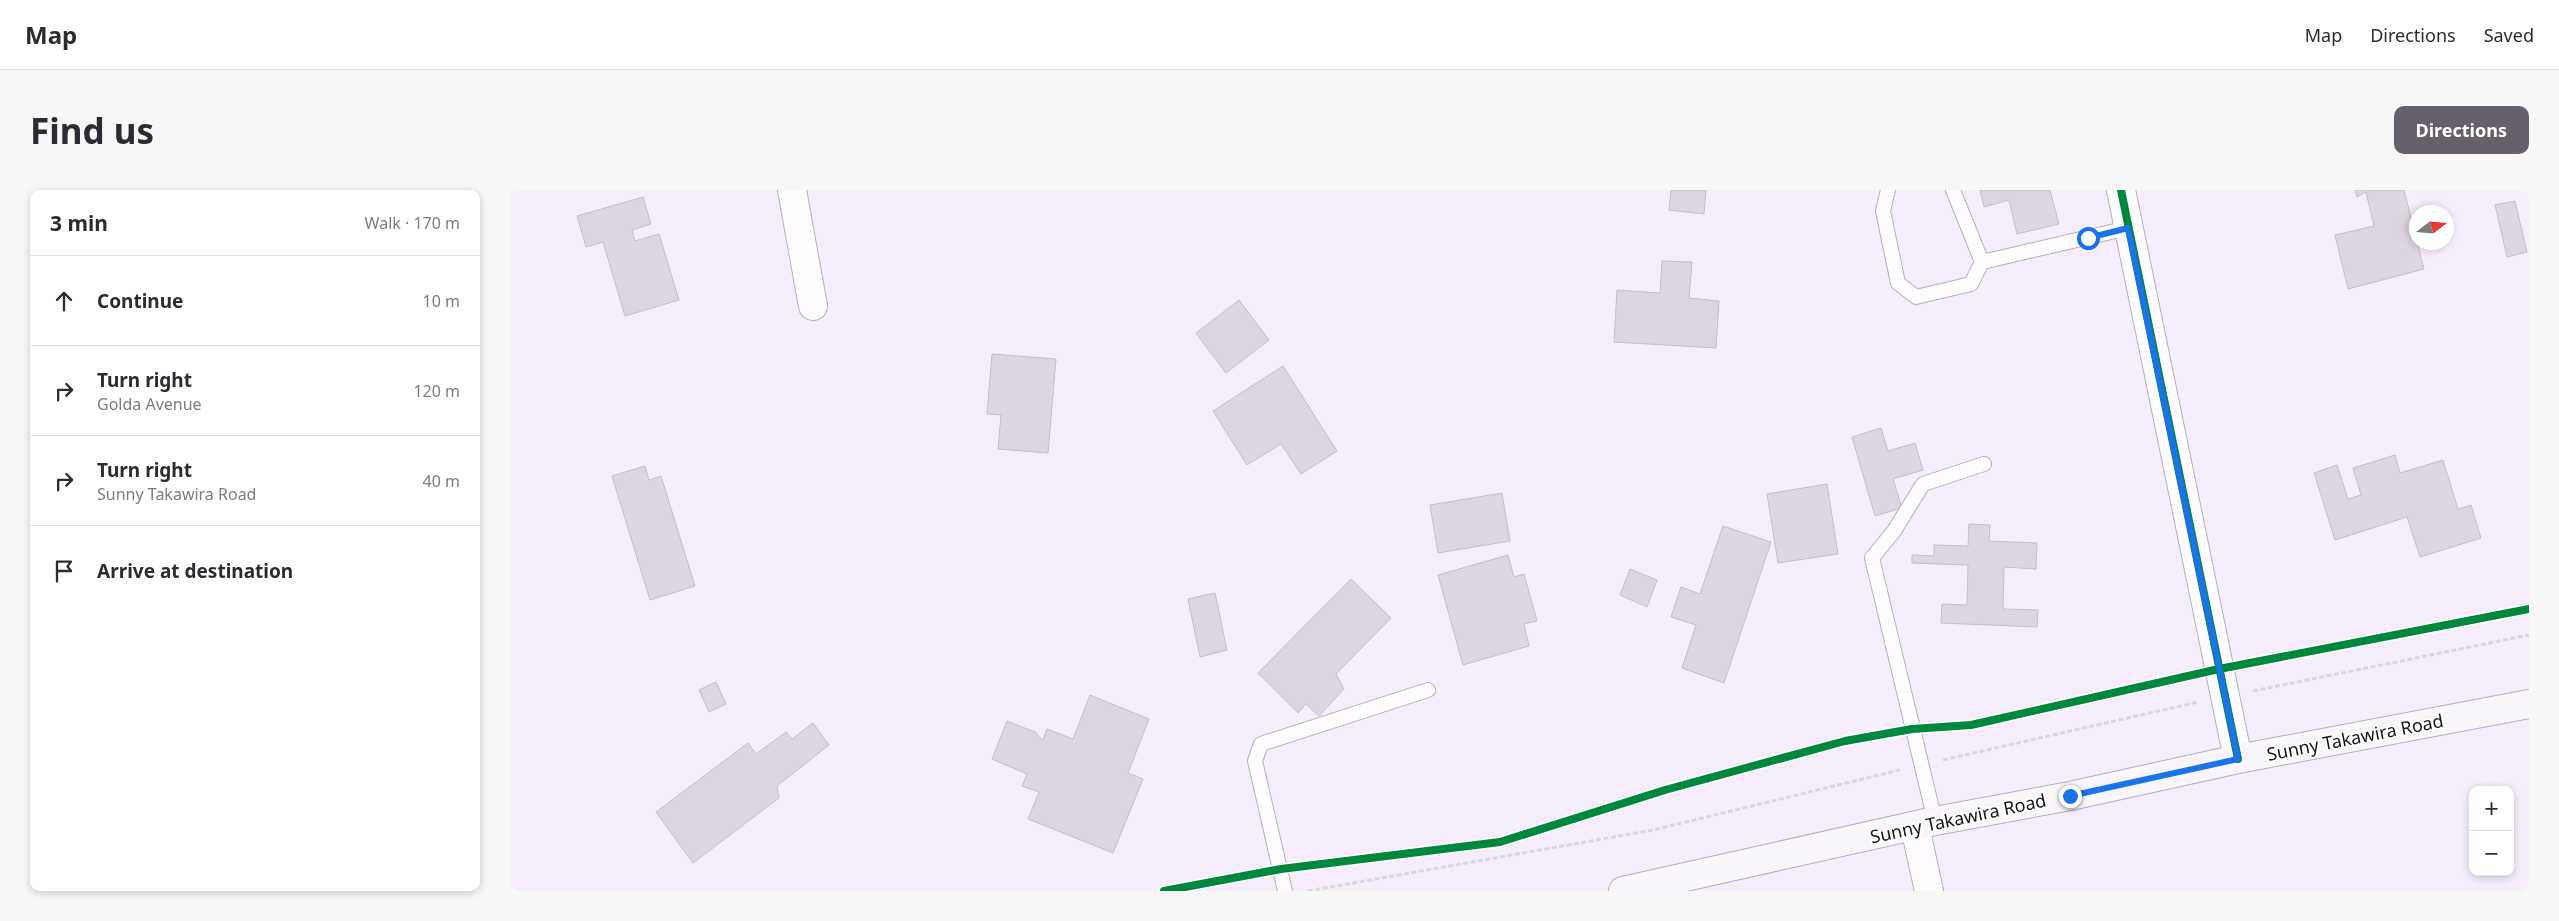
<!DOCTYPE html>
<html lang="en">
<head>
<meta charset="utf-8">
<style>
	body { margin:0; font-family:"Noto Sans",sans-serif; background:#f7f7f7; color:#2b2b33 }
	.controls { position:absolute; right:15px; bottom:15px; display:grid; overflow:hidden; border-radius:10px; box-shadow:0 2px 8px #0003 }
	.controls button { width:45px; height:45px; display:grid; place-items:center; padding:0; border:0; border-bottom:1px solid #e1e1e2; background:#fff; color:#2b2b33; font:25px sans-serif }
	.compass { position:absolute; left:1899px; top:15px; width:45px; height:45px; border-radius:50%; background:#fff; box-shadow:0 2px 8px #0003; rotate:74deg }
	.stop { position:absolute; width:15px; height:15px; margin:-11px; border:4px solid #1a73e8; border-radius:50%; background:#fff }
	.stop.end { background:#1a73e8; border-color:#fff; box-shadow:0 1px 5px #0008 }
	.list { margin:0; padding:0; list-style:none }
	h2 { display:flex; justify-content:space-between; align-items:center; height:65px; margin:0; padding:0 20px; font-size:21px }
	h2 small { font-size:16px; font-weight:400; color:#7c7c81 }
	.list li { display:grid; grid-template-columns:32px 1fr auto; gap:15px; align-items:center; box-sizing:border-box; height:90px; padding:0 20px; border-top:1px solid #e1e1e2 }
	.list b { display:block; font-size:19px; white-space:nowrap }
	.list p { margin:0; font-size:16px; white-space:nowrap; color:#7c7c81 }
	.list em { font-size:16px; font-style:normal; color:#7c7c81 }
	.icon { flex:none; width:28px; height:28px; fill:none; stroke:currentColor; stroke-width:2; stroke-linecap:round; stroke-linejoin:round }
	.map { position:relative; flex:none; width:2019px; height:701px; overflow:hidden; border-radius:10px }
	header { display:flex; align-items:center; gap:30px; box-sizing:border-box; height:70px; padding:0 25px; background:#fff; border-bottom:1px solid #e1e1e2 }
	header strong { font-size:24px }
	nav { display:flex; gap:28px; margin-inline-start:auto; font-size:18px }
	.intro { display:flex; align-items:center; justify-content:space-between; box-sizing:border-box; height:120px; padding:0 30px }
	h1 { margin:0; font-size:35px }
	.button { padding:12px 22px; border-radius:10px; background:#656069; color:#fff; font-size:18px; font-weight:700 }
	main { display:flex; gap:30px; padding:0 30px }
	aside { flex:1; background:#fff; border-radius:10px; box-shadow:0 2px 8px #0003 }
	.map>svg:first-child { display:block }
	.building { fill:#ddd5df; stroke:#c5bec6 }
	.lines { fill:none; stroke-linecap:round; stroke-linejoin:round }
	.lane-casing { stroke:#b5afb9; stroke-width:16 }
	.street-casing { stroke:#b5afb9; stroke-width:30 }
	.secondary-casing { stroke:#b5afb9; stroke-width:30 }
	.path { stroke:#d9d7db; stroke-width:3; stroke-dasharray:5 2.5; stroke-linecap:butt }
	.lane { stroke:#fefcfe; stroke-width:14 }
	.street { stroke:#fefcfe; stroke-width:28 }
	.secondary { stroke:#f8f6fb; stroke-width:28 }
	.cycleway-casing { stroke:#fff; stroke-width:11 }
	.cycleway { stroke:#00873e; stroke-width:8 }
	.route { stroke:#1a73e8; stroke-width:6 }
	.labels { text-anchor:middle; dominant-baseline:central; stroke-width:4; stroke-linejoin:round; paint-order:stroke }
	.street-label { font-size:18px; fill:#18131b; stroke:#fff }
</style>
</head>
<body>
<header>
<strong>Map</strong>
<nav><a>Map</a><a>Directions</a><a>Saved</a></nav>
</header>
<div class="intro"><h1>Find us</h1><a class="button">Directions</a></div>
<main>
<aside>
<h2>3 min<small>Walk · 170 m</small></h2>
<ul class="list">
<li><svg class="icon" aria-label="ahead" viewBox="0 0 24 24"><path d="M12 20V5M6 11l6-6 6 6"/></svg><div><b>Continue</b></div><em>10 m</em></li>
<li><svg class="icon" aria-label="right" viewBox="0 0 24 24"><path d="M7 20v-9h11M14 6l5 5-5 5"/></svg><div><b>Turn right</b><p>Golda Avenue</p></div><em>120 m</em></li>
<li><svg class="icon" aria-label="right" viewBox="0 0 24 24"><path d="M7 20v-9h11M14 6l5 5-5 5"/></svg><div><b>Turn right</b><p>Sunny Takawira Road</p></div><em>40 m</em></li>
<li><svg class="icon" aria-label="arrive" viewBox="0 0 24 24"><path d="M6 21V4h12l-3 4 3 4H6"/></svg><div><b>Arrive at destination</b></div></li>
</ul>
</aside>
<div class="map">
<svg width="2019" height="701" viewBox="0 0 2019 701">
	<rect width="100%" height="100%" fill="#f5eefa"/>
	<path class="building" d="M1161,0H1196L1194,24L1159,20Z
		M1470,0H1540L1549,34L1507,44L1499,10L1474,17Z
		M1845,0H1894L1914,79L1838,99L1825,45L1864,36L1856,2L1847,7Z
		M133,7L141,34L122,40L125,51L149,44L169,110L115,126L93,52L76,57L67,26Z
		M2005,11L2017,62L1997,67L1985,15Z
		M1152,71L1182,72L1179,108L1209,111L1206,158L1104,152L1107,100L1150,103Z
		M729,110L759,150L716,183L686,143Z
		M482,164L546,169L538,263L488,259L491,225L477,224Z
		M773,176L827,261L791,284L771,254L737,275L703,221Z
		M1371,238L1378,261L1405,253L1413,280L1383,289L1392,318L1365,326L1342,247Z
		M1885,265L1890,283L1933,270L1948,319L1961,315L1971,348L1910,367L1897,327L1825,350L1804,283L1827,275L1838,309L1851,305L1843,278Z
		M135,276L139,290L151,286L185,396L140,410L102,286Z
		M1317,294L1328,364L1268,373L1257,304Z
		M992,303L1000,351L928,363L920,315Z
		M1459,334L1480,335L1479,351L1527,353L1526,379L1494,377L1493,419L1528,420L1527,437L1431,433L1432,414L1457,415L1458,375L1402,373V365L1424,366V355L1458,356Z
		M1213,336L1261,352L1214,493L1172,478L1186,435L1161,427L1171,397L1190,404Z
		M998,365L1004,387L1014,384L1027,431L1014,434L1019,456L953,475L928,385Z
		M1120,379L1147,390L1137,417L1110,405Z
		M841,389L881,428L826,484L834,499L809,526L796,514L788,523L748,483Z
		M705,403L717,460L690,467L678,409Z
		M206,492L216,514L199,522L189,500Z
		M580,505L639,529L618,583L633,589L603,663L518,629L529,602L512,596L517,584L482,569L497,531L525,542L533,550L537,539L563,549Z
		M303,533L319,555L267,596L269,608L183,673L146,622L238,553L246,564L276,542L282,549Z"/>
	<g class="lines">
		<g class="lane-casing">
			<path id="lane" d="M1378,0L1373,21L1388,93L1406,107L1461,94L1472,72L1443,0
				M1472,72L1618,38
				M1425,631L1362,368L1384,341L1413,294L1474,274
				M775,701L745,571L751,554L918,500"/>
		</g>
		<g class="street-casing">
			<path id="street" d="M282,0L303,116
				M1611,0L1728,569
				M1405,637L1419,701"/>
		</g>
		<g class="secondary-casing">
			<path id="secondary" d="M1113,701L1425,631L1560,606L1728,569L2019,514"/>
		</g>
		<path class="path" d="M1743,501L2019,445
			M1433,570L1688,512
			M798,701L1143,640L1390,580"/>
		<use href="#lane" class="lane"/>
		<use href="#street" class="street"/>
		<use href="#secondary" class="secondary"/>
		<g class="cycleway-casing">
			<path id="cycleway" d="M1611,0L1728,569
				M654,701L771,679L990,652L1155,600L1335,551L1402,539L1461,535L1709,479L2019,419"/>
		</g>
		<use href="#cycleway" class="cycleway"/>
	</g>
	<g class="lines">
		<path class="route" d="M1560,606L1728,569L1618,38L1578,48"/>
	</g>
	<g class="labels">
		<g class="street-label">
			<text transform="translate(1845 547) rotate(-11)">Sunny Takawira Road</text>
			<text transform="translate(1448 628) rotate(-12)">Sunny Takawira Road</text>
		</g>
	</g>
</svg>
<div class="controls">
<button>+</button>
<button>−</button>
</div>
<svg class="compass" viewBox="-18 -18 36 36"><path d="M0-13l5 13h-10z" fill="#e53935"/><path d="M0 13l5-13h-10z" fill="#7c7c81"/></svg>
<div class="stop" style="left:1578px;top:48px"></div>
<div class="stop end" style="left:1560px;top:606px"></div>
</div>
</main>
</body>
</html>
